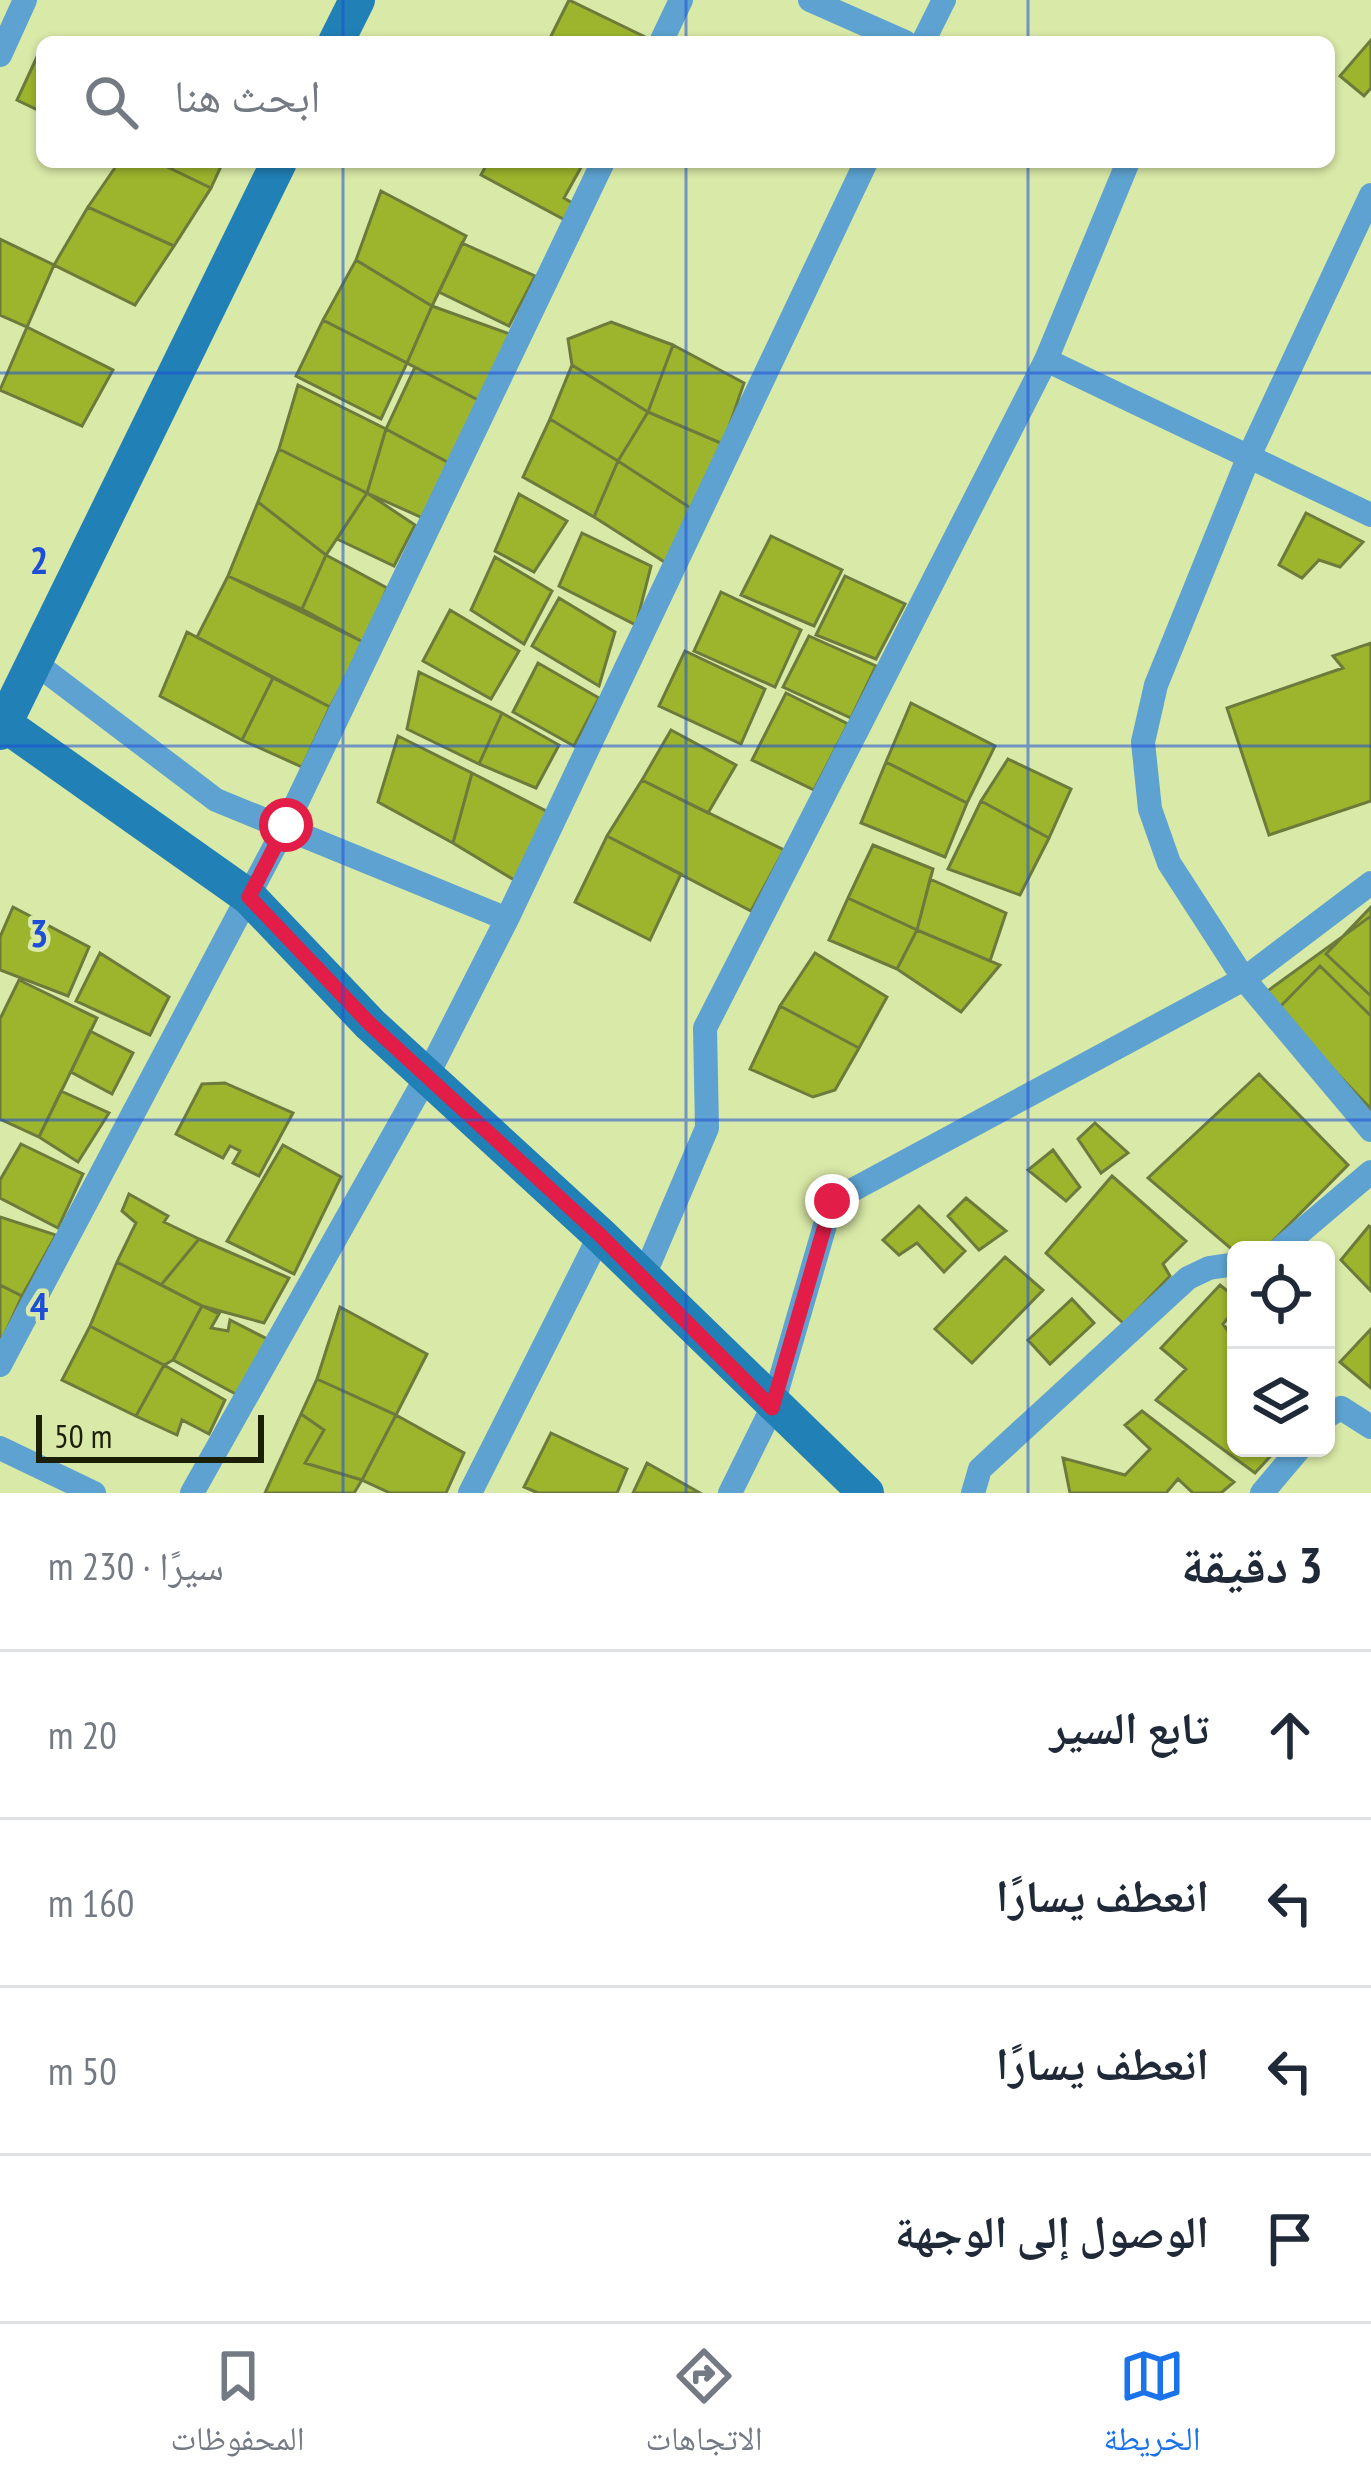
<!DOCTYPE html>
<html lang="ar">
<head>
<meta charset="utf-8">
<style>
	body { margin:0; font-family:"PT Sans Narrow","Noto Naskh Arabic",sans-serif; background:#f6f6f7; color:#1f2937; direction:rtl }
	.controls { position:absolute; right:36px; bottom:36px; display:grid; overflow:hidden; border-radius:18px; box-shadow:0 3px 9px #0004 }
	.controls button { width:108px; height:108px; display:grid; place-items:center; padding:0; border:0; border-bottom:3px solid #e0e1e3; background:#fff; color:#1f2937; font:60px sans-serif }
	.scale { position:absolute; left:36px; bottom:30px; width:228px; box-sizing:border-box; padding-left:12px; border:6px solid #1a1f05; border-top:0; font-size:33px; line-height:42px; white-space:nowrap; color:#1a1f05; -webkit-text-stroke:9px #d9e9a7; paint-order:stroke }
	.stop { position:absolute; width:36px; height:36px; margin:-27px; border:9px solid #e11d48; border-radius:50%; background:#fff }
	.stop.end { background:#e11d48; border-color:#fff; box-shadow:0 3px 12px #0008 }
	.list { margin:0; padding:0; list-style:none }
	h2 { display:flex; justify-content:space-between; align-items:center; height:156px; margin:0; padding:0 48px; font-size:51px }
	h2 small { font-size:39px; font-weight:400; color:#747a83 }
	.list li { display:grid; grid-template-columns:78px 1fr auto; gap:36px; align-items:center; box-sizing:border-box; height:168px; padding:0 48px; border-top:3px solid #e0e1e3 }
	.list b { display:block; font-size:45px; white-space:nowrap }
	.list em { font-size:39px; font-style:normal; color:#747a83 }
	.icon { flex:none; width:66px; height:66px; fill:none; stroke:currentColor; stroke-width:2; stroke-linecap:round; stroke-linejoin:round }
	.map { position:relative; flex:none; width:1371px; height:1493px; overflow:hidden; direction:ltr }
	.search { position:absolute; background:#fff; box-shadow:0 3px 9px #0004; left:36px; right:36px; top:36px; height:132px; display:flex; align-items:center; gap:30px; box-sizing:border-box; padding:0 42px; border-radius:18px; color:#747a83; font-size:45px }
	.sheet { height:828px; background:#fff }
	nav { display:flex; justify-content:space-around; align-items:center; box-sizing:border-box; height:168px; border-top:3px solid #e0e1e3; background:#fff; font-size:33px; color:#747a83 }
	nav a { display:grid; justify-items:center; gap:6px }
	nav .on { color:#1a73e8 }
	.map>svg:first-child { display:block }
	.building { fill:#9db52d; stroke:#6c7a3b; stroke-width:3 }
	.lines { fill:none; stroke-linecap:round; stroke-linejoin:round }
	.street { stroke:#5da2d0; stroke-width:24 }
	.secondary { stroke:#2180b6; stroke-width:36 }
	.route { stroke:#e11d48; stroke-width:15 }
	.grid { fill:none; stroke:#1d4ed8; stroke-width:3; stroke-opacity:0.55 }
	.grid-label { font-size:39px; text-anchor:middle; font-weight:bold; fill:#1d4ed8; stroke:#d9e9a7; stroke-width:9; stroke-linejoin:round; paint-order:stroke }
</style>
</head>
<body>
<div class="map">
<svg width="1371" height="1493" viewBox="0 0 1371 1493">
	<rect width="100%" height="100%" fill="#d9e9a7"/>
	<path class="building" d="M569,0L647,38L645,42H548Z
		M1371,40V88L1364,96L1340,76Z
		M42,46V112L17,100Z
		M119,162H157L211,188L174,246L88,207Z
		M157,162H223L211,188Z
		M488,162H584L564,198L574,204L565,220L481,175Z
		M381,191L466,236L432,306L356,260Z
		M88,207L174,246L135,305L54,265Z
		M0,239L54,265L27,327L0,315Z
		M462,243L535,276L509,326L439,292Z
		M356,260L432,306L407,363L323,320Z
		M432,306L510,334L482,402L407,363Z
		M323,320L407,363L381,419L296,376Z
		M611,322L673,345L648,412L572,365L568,339Z
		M27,327L113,370L82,426L0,390Z
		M673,345L744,383L723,444L648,412Z
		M572,365L648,412L618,461L550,419Z
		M415,367L482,402L449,463L386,429Z
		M298,385L386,429L367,493L279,449Z
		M648,412L723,444L692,509L618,461Z
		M550,419L618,461L594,517L523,477Z
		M386,429L449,463L425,519L367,493Z
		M279,449L367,493L326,555L258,502Z
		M618,461L692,509L666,563L594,517Z
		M367,493L415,525L394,566L337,539Z
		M519,494L567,521L534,572L495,551Z
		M258,502L326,555L302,609L228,576Z
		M1306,513L1363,542L1340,567L1319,560L1302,578L1279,565Z
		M582,533L651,566L636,625L559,586Z
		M771,536L842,570L814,626L741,595Z
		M326,555L387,588L365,643L302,609Z
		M495,557L552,591L524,644L471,610Z
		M228,576L365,643L330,707L197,637Z
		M845,576L905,604L876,659L816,635Z
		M721,592L801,630L775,687L694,651Z
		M559,598L615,632L599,686L532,646Z
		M450,610L519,651L491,699L423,661Z
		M187,632L273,678L242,740L160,696Z
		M809,636L876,666L851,718L783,687Z
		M1371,643V801L1269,835L1227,708L1343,668L1333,656Z
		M685,651L765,689L741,744L659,706Z
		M538,663L599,698L574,746L513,712Z
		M419,672L502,713L479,764L407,729Z
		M273,678L330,707L302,767L242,740Z
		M786,693L848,724L814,790L752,760Z
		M911,703L995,746L967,803L886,762Z
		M502,713L559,745L536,788L479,764Z
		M671,730L736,765L708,813L642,780Z
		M398,736L472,773L453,843L378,802Z
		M1008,759L1071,789L1049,838L981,801Z
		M886,762L967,803L945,857L861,823Z
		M472,773L548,812L516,881L453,843Z
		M642,780L784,850L751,911L607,836Z
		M981,801L1049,838L1020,895L948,869Z
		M607,836L681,874L650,940L575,902Z
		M873,845L933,869L917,930L848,898Z
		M930,879L1006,913L990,961L917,930Z
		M848,898L917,930L897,969L829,940Z
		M13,907L89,947L68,996L0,970V937Z
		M1371,907V996L1326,954Z
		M1371,916V1109L1262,995Z
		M917,930L1000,965L961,1012L897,969Z
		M100,953L169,997L150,1035L76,1001Z
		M815,953L887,997L859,1048L780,1006Z
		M1320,966L1371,1016V1110L1274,1013Z
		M19,980L97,1018L39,1137L0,1119V1019Z
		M780,1006L859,1048L835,1090L813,1097L750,1069Z
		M90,1031L133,1053L112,1094L71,1072Z
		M1259,1074L1348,1165L1268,1246L1235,1252L1148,1178Z
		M225,1083L293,1113L259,1176L233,1163L240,1151L230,1146L223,1158L176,1134L202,1084Z
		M61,1091L109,1113L78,1162L39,1137Z
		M1095,1123L1128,1153L1101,1173L1078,1139Z
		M21,1144L83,1174L58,1228L0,1198V1180Z
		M283,1145L341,1177L294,1274L227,1241Z
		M1053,1150L1080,1187L1066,1201L1028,1170Z
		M1112,1176L1186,1241L1163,1264L1170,1276L1124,1324L1046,1253Z
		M129,1194L168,1216L164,1222L199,1239L161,1285L117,1262L136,1223L122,1211Z
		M966,1198L1006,1231L979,1250L948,1216Z
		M919,1206L965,1251L944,1272L917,1243L899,1255L883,1240Z
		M0,1217L56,1235L22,1296L0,1285Z
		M1369,1226L1371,1227V1291L1341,1260Z
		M199,1239L289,1278L264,1323L202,1306L161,1285Z
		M1005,1257L1043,1290L972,1363L935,1329Z
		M117,1262L202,1306L173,1360L164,1365L90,1326Z
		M0,1285L22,1296L0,1344Z
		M1220,1285L1236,1298V1308L1223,1324L1236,1342V1448H1278L1255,1473L1156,1400L1186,1369L1161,1348Z
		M1072,1299L1094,1323L1050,1364L1028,1340Z
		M202,1306L219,1314L211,1328L228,1331L230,1320L273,1342L243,1398L173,1360Z
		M340,1307L427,1354L396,1415L317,1379Z
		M90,1326L164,1365L136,1416L62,1380Z
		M1371,1329V1388L1340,1362Z
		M164,1365L225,1400L209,1434L182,1420L177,1435L136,1416Z
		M317,1379L396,1415L362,1480L305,1463L324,1430L301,1414Z
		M1142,1411L1234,1482L1221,1493H1193L1178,1479L1166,1493H1070L1063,1458L1125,1475L1150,1449L1125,1425Z
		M301,1414L324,1430L305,1463L362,1480L354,1493H265Z
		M396,1415L464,1453L446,1493H390L362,1480Z
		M551,1433L627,1469L617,1493H538L524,1487Z
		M647,1463L700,1493H633Z"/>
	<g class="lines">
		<path class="street" d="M810,0L905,42
			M661,42L681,0
			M923,42L944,0
			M0,55L25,0
			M1371,195L1249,456L1156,685L1143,742L1150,809L1169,863L1244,979L1371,1130
			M1046,360L1371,515
			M34,662L216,800L507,919
			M1279,1250L1371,1172
			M643,1278L707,1128L705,1028L1046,360L1128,162
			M0,1365L286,825L603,162
			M1326,1417L1341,1408L1371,1427
			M0,1448L94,1493
			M192,1493L428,1074L507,919L866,162
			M470,1493L600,1235
			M730,1493L772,1408L832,1201L1244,979L1371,883
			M973,1493L980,1469L1188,1278L1209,1268L1236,1264
			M1262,1493L1300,1448"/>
		<path class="secondary" d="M336,42L357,0
			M0,721L249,897L370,1024L600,1235L866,1493
			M0,732L279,162"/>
	</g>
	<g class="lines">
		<path class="route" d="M286,825L249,897L370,1024L600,1235L772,1408L832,1201"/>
	</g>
	<path class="grid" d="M343,0V42M686,0V42M1028,0V42M343,162V1493M686,162V1493M1028,162V1493M0,373H1371M0,746H1371M0,1120H1371"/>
	<g class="grid-label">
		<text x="39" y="574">2</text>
		<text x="39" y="947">3</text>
		<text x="39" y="1320">4</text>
	</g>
</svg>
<div class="controls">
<button><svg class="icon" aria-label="locate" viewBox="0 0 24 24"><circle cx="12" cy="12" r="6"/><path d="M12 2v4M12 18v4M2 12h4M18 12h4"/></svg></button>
<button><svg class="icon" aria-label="layers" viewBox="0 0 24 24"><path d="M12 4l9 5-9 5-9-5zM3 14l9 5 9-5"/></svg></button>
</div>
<div class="scale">50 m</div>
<div class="stop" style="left:286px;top:825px"></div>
<div class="stop end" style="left:832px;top:1201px"></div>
<div class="search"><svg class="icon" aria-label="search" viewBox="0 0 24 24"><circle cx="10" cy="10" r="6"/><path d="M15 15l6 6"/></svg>ابحث هنا</div>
</div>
<section class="sheet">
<h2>3 دقيقة<small>سيرًا · 230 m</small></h2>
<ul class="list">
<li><svg class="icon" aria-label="ahead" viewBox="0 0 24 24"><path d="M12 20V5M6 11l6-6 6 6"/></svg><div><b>تابع السير</b></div><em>20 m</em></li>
<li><svg class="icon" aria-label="left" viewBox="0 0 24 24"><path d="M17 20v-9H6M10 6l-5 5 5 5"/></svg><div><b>انعطف يسارًا</b></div><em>160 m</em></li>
<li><svg class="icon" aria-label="left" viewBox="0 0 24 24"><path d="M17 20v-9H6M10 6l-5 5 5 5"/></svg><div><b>انعطف يسارًا</b></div><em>50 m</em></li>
<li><svg class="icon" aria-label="arrive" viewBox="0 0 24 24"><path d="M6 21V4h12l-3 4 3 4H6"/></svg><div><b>الوصول إلى الوجهة</b></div></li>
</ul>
</section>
<nav>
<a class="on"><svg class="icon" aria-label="map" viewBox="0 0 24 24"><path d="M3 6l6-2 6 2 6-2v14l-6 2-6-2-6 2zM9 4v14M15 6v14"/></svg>الخريطة</a>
<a><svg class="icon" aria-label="directions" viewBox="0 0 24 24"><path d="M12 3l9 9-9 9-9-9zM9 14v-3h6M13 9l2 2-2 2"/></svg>الاتجاهات</a>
<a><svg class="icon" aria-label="saved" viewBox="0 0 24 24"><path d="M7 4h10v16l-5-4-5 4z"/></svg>المحفوظات</a>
</nav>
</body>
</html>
